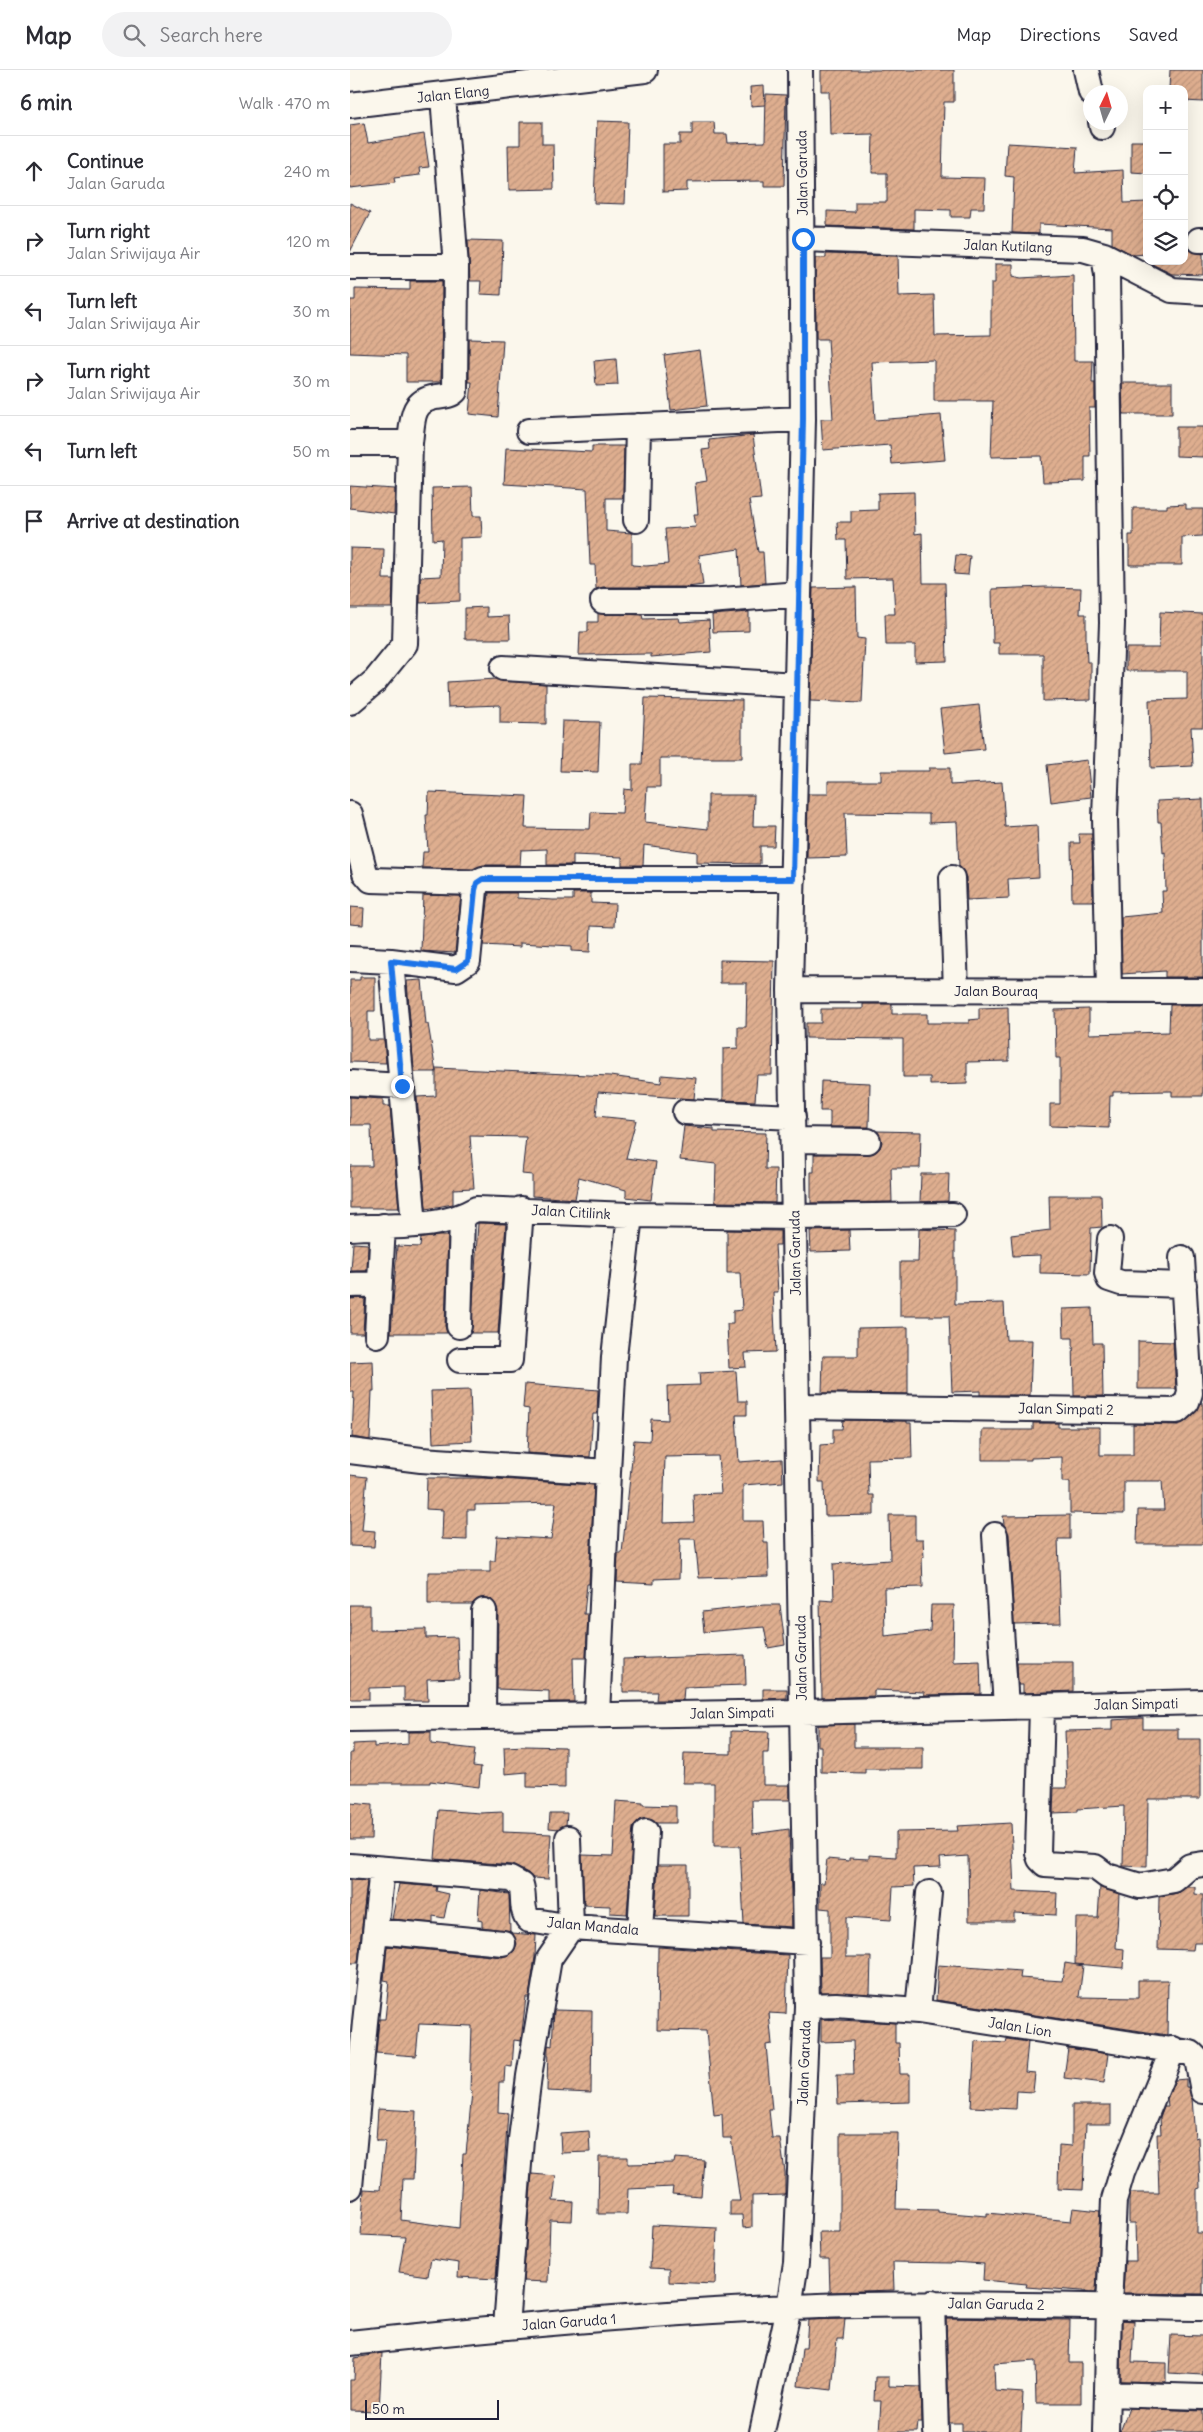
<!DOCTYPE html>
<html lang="en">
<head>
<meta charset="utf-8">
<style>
	body { margin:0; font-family:Delius,sans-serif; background:#f2f2f3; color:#2b2b33 }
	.controls { position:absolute; right:15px; top:15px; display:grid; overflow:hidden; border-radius:10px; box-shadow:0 5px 20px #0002 }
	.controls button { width:45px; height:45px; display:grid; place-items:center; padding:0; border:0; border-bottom:1px solid #e1e1e2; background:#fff; color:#2b2b33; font:25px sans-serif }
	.compass { position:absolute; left:733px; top:15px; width:45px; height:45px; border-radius:50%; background:#fff; box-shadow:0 5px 20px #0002; rotate:5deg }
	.scale { position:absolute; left:15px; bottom:12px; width:134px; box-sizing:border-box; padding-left:5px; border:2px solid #22223b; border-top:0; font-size:14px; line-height:18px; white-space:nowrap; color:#22223b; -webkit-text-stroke:4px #fbf7ec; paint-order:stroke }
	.stop { position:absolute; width:15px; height:15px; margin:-11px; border:4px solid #1a73e8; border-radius:50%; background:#fff }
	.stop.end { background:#1a73e8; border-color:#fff; box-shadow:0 1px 5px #0008 }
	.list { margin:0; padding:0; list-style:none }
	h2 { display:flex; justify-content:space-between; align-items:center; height:65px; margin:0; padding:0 20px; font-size:21px }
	h2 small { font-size:16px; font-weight:400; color:#7c7c81 }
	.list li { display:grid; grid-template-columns:32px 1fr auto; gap:15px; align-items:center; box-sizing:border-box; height:70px; padding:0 20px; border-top:1px solid #e1e1e2 }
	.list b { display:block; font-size:19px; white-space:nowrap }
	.list p { margin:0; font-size:16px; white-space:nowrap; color:#7c7c81 }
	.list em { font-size:16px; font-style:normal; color:#7c7c81 }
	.icon { flex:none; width:28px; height:28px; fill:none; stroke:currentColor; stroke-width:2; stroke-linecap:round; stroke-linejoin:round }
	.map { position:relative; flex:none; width:853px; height:2362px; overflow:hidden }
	header { display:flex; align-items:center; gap:30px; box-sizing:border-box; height:70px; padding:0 25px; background:#fff; border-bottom:1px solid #e1e1e2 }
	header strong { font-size:24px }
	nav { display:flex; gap:28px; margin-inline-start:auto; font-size:18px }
	.search { width:350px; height:45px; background:#f2f2f3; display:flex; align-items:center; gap:12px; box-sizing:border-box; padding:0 18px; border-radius:28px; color:#7c7c81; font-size:19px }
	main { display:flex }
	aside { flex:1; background:#fff }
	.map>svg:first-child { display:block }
	.building { fill:url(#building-hatch); stroke:#22223b; fill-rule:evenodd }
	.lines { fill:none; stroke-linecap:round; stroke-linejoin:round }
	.minor-casing { stroke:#22223b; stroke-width:28 }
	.minor { stroke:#fbf7ec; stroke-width:24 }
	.route { stroke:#1a73e8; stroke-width:6 }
	.labels { text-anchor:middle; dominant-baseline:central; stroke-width:4; stroke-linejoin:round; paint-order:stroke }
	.street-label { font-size:14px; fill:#22223b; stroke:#fbf7ec }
</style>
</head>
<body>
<header>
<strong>Map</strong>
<div class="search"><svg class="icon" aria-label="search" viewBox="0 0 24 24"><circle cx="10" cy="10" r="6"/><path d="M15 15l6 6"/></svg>Search here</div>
<nav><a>Map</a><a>Directions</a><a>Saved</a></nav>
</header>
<main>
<aside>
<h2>6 min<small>Walk · 470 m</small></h2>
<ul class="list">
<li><svg class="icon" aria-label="ahead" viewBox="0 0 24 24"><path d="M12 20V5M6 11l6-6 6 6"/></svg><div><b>Continue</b><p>Jalan Garuda</p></div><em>240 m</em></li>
<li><svg class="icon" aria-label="right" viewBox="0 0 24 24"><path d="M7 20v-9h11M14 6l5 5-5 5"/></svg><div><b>Turn right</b><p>Jalan Sriwijaya Air</p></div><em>120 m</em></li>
<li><svg class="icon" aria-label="left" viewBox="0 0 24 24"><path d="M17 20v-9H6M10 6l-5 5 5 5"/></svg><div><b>Turn left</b><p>Jalan Sriwijaya Air</p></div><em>30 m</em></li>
<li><svg class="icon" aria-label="right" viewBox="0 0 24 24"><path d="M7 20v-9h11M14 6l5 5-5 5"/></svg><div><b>Turn right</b><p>Jalan Sriwijaya Air</p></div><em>30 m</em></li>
<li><svg class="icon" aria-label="left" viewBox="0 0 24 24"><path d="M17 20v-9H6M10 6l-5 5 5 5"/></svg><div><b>Turn left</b></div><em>50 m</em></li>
<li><svg class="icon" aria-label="arrive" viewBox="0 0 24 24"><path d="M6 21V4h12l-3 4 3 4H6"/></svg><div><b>Arrive at destination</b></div></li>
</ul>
</aside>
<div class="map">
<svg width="853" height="2362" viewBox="0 0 853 2362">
	<defs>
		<pattern id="building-hatch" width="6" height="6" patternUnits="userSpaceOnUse" patternTransform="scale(1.25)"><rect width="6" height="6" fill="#deae8f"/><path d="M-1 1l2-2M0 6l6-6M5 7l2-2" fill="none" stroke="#be957c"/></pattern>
	</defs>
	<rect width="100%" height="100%" fill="#fbf7ec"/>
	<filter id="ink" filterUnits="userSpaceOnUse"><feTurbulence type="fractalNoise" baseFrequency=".02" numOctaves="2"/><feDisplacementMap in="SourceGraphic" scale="10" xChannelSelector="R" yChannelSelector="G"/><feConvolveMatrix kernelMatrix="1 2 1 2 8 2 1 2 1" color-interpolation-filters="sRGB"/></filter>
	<g filter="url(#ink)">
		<path class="building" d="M471,0H604V32H594L592,107L635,108L634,138H621L620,147H601V140L564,139V159L477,156V141L505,142V132H537V103H522L523,64L480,65L479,21H471Z
			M820,0H853V32L834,31V19H819Z
			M414,16L415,35L401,36L400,17Z
			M416,24L436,25L434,116H414V111L337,112V121L313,122V74H330V64H342V52H364L365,64H377L378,73L415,72Z
			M247,51L278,52L275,134L244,133Z
			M170,52H192V74H203L204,119L159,120L158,75H170Z
			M14,53L18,73L74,64L79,97L69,98L70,105L44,108L45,113L0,118V55Z
			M781,71H797V103L781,102Z
			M657,73L727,77L725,103L773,100L774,133L797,132V184L783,185L762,174V158L689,154V164L662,163L664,107L655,106Z
			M0,133L20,143L0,182Z
			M118,170L153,171L151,225L130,224L131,211H120Z
			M834,175L843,182L853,184V205L822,204L798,192L834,191Z
			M476,184L548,186L549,226L584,225L585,266L641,265V213H645V194H663V206L671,208L723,205L724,291H743L742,313H745V338H739L740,386H735V411L693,412L691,386L641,387L643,331H584V290L522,292L525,350L591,345L595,390L542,394L540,375L473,380L471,349H483L478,269H466L465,188H476Z
			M60,211H92L91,312H56V285L0,283V230H5V219L60,220Z
			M119,269L153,270L148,347L119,344L122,312H119Z
			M350,280L357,336L321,340L314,285Z
			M266,289L268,315L246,316L244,291Z
			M772,313H822V344H773Z
			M826,357H853V387L826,386Z
			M403,365L411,429L399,430L408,482H413L415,513L391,515L389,479L349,485L353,515L337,517H253L246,519L245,495H240L237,419L154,414L156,378L242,382V376H274L273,428H256V461L282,463V495L296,496L318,494L315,459L346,457L344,444H348L345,413L357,411L352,380L360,379L359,370Z
			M0,416L45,419L44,444L0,438Z
			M122,417L123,446H131L132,467L110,468V531L70,533V507L91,506L92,469L83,470L82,418Z
			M564,422L565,464L572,463L573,513H595L597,591L565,592V575H536L535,544H545L543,508L497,509L496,470H488L487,452H501V441L528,440V423Z
			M836,434V439H853V466L832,467V495H779V465H783V438H817V435Z
			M0,478L34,479L33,509H43L42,538H0Z
			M606,485L620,486L618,505L604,504Z
			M506,517L507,568L515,569L512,633L460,631L463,518Z
			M696,517L731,518L730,544H736V569L737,592H741V630L693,631V584H649V573H643L642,519Z
			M137,537V547L159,546L160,569H115V538Z
			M399,542V561L363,562L362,545Z
			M810,542L853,544V657H841L843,696L801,698L799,630L837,629V601H776V578H809Z
			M248,543L292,545L293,549L329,548L330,552L359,550L361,582L301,587V584L229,585L230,562H238V552H248Z
			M146,609L196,614V654L150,653V635L98,637L97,612Z
			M295,628L392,630V688H310V717H297L295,752L358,759V725H404L403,756H425L424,776H410V794L347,793V782L294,775L293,795H272V787L223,785V795H197V779L171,780L170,795H133L123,799L72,798L73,782H78L76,745H78L79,722L177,726L175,758L240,759L241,742L272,743L274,719L282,720V694H292Z
			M629,635L634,679L595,683L590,639Z
			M212,651L250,652L248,702L210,701Z
			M737,690L741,727L701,732L697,695Z
			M579,698H600V715L652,712L655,757L687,755L689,807L658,809L659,828L617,830L616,807L609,797L607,752L579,753V744L495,743L497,787L457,788L458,724H478V711H531V701H579Z
			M853,729V907H815V901L772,904L771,847L813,843L812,821H816L815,782L813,783L811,752H808L807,731Z
			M729,764H742L743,831H722L721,773H730Z
			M139,823H167V828L203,830H223V823H241V833L265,834L264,857L241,856L240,882L222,881V876L170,873V877L133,875Z
			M73,825L111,826L105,883L71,881Z
			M0,837L14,838L13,855L0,854Z
			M370,890L424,891L422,1005H407L405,1031L373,1030V979L388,978V957H396L397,913H370Z
			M10,907H25V941H18V970H34L36,993L0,992V910H10Z
			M72,910L76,954H78L86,1002H64L57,911Z
			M513,934H542V944H577V953H619V950L629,949V938L658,937L659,991L617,992V1014L580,1015V1007H553V969L456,968V953H471V939H513Z
			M820,935H853V1026H822V1021L763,1022V1026H760L759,1058L700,1056V1034H710V988H706L705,940L739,939V964L819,962Z
			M86,998L260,1006L311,1013L312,1005L346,1008L344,1029L248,1022L246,1046L286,1050L276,1088L306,1092L301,1130L276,1127V1120L229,1107L225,1129L182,1126V1105L172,1104L176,1067L120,1066L124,1118L103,1119V1134L76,1139L67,1027L86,1026Z
			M471,1011L520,1013L519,1057H480V1041H470Z
			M0,1027L33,1029V1036H40L49,1138H0V1096H22L21,1055H0Z
			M334,1056L364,1059V1062L416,1063L415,1099H426L425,1133L365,1132L366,1094L330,1090Z
			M527,1061L571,1062L570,1098H541L542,1132L461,1133V1102H464V1084L524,1083L530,1078L532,1072Z
			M571,1104H599L598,1131L570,1132Z
			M699,1125H751L752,1157L741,1158L740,1204L690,1203V1185L663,1186L661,1165L700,1160Z
			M128,1153L156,1154L148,1263H121Z
			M569,1159L605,1161V1234L654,1233L656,1270H682L680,1325H630V1321L602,1322L599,1246H550V1192H568Z
			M377,1160L430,1161V1175H425L428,1222H423L426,1282L395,1283L396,1297L379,1298L377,1254H383V1241L392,1240L390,1203H377Z
			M499,1160L500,1181L461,1182L460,1161Z
			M88,1166H98L95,1256L97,1263H41L47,1176L70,1177L71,1168Z
			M3,1173L18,1174L17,1201H1Z
			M15,1228L13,1263H0V1229Z
			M742,1238L743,1273H752L753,1326H724L723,1268H714L713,1239Z
			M558,1257V1324L472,1323L473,1286H508V1258Z
			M788,1271L823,1272L826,1319H788Z
			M23,1291L24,1321H22L20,1370L2,1367L4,1322H0V1292Z
			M386,1301L388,1331H397V1345H386L389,1392L432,1389L433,1412L393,1415V1451H413L414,1473H418L419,1506L349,1508L345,1469H330L329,1508L304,1509V1514L267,1512L268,1483H272L284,1370L300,1371L301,1349L318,1350L317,1316L350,1315L349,1303ZM368,1386L371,1423L343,1424L344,1452L313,1453L315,1387Z
			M175,1314L248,1320L247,1344H243L240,1387L177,1383L179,1339L173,1338Z
			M120,1320L122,1371L83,1373L81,1321Z
			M851,1333H853V1474H787L788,1440H814L812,1411H774V1444L720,1443V1412H712V1387L681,1388V1390H632V1360H683V1353H708V1357H750V1385H783V1354L828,1355L836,1351L846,1342Z
			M493,1350L557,1351V1353H561L562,1388L518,1389L519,1425H524V1445L475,1446L474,1412H469L470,1375L483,1374V1359H492Z
			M0,1405L17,1407L12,1460L25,1461L24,1477L0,1476Z
			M77,1408H133L244,1415L239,1514H237L234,1544H238L236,1588H223L224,1632H199V1621L147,1619L148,1541L146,1535L141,1529L135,1527L128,1529L122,1534H78V1502H140V1491H145L147,1466L201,1469L206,1433L125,1435V1440H117V1470L92,1469L93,1440L76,1439Z
			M539,1445H565V1469H573L574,1487H572L573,1517L534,1518L535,1566L580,1561L581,1535H604L603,1592L630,1591L631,1624L574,1625V1622L524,1620V1626L472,1628L470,1530L484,1531L483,1494L540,1490Z
			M720,1445V1469H708L711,1553L664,1554L659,1464L654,1455L653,1446Z
			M0,1535H20V1560L76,1559V1568L107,1567L109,1608L77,1609L78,1631H54V1617L19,1618V1629H0Z
			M414,1535H430L435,1575L418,1578L414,1557L354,1562L352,1542Z
			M395,1585L396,1615L334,1617L333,1630H306L307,1622H273V1589Z
			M667,1592H723V1621L673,1623V1615H668Z
			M413,1619H437V1628L413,1629Z
			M793,1648V1659H828V1669H850V1729H798L797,1797L773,1796L774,1736L728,1739V1742L703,1743L704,1718H717L715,1661L762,1660V1650Z
			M504,1654V1677H573V1699H515V1703L471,1702V1676H468V1655Z
			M381,1661L419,1662L418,1683H413V1715H440V1730H402L403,1764L439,1759L442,1857L394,1854L390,1776H364V1713H333L334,1683L381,1684Z
			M58,1662H81V1674L125,1679L123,1696L131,1697L129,1717L80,1711V1713H0V1683H3V1674L24,1673V1677L58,1674Z
			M176,1676L215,1677V1718L177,1717V1702L155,1704L154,1677Z
			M266,1731L293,1733V1735L326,1736V1753H306L296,1748L289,1750L284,1755L277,1844L260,1843V1836L234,1835L232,1785L263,1786Z
			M0,1733L22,1735L21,1769H0Z
			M89,1740L130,1743L153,1742V1762L201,1764L198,1809L183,1808L178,1803L162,1795L85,1789Z
			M200,1743H217L216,1755L209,1759L199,1758Z
			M661,1753L664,1821L707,1823L706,1845L664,1843V1851H619L618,1786L590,1788L591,1797L563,1798L564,1816L543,1817L541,1850L496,1847V1887H521L520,1924L471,1922L470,1887H480V1839L470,1838V1813H474L477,1789L499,1791V1788L519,1789V1785L546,1787V1762L608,1761L607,1756Z
			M308,1795H338V1846H305Z
			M0,1810L17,1811L8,1893H0Z
			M49,1814L87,1817L86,1821L99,1824L94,1848L83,1846V1853L42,1849Z
			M750,1817L769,1824L766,1878L774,1879L773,1898L725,1894L726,1848H748Z
			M837,1817H845V1824L853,1825V1873H844L843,1880L808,1879L809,1827L827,1823Z
			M130,1820L159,1824L160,1861L132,1857V1851L128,1850Z
			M162,1863L186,1865L185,1887L179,1927H176L171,1971L164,1970L162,1997L155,1996L154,2012H149L148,2042L158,2043L146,2209L108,2207L109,2193L81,2189L78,2206L49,2202L55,2167L11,2165L14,2119L30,2120L35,2071H26L28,2039L66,2041L63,2109H53L51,2150L109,2158L113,2084H116L122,2022L120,2021L122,1956L69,1954L66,1986L26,1983L29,1949H35L39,1911L34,1910L37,1876L152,1887L159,1885L164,1881L167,1874Z
			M308,1877L438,1885L436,1944L419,1943L422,1974L416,1975L422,2040H419L422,2068H430L435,2102V2125L402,2126V2157L393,2158L392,2145H380V2131H390L381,2068H373L372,2044L364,2045L356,1961L307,1960Z
			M715,1893L733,1896L729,1927L788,1928V1910H818L817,1965L586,1930L588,1895L671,1901L670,1908L712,1911Z
			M204,1940L242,1941L241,2023L197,2021L198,1975L202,1976Z
			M471,1949L545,1953V1973H549L550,2004H560V2032L488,2034L487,2005H504L503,1971L471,1972Z
			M657,1969L678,1972L675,2002L685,2003L683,2022L667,2021L666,2039L621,2037L625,1971L656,1973Z
			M718,1978L758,1984L754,2013L714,2008Z
			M836,2009V2017H838L842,2028L845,2068L848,2067L850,2118L847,2119V2163H853V2224L773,2223L775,2191H786L785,2153H779V2128L780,2123H809L807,2064H811L810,2047L814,2036H818L817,2029L825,2010Z
			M722,2035H761V2054H736L733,2120L708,2119L709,2075L722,2076Z
			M239,2061L240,2082L211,2083L210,2063Z
			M490,2063H548L546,2139L588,2140V2142L637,2146V2143L721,2151L723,2138L750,2141L746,2222L676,2217L677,2214L633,2210L634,2194L601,2192V2193L543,2192L544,2220L480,2222L479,2189H470L469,2162H490Z
			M249,2087H278V2094L324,2093L325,2088L354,2090L351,2126L322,2124L323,2117L278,2119L277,2144H248Z
			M182,2104L206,2106L203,2131L223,2132L222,2151L200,2150L198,2212L173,2211Z
			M302,2155L367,2158L365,2214L319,2212V2199L300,2198Z
			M596,2248L720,2250L719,2293H731V2333H686L685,2291L644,2294L645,2321L673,2323L671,2362H612V2353H599Z
			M495,2249L493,2269H487L482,2320L448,2316L452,2278H456L458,2250Z
			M772,2250L784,2251L782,2292L816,2293V2312L771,2311Z
			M821,2265L853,2266V2305L819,2303Z
			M32,2283L29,2341L0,2340V2310H4L5,2288Z
			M525,2307H539V2316L571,2317L572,2352H568L567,2362H529L531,2331H524Z
			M779,2338L853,2341V2362H770Z"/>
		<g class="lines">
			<g class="minor-casing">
				<path id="minor" d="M736,0L741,22
					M0,35L295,0
					M751,52L752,57
					M453,169L733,179L754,185L822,220L853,222
					M849,170H853
					M754,185L757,205L762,553L755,748L759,921
					M0,197H106
					M179,361L453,349
					M0,373H60
					M286,450L288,356
					M253,531H359L449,524
					M153,598L447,615
					M0,632L25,611L55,574L60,373C63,351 60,331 86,327C93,326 100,326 105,321L106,197L93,26
					M0,744L15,803L21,810L127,813
					M602,808L606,921
					M0,889L41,891L106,899L118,891L125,820L127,813L133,809H443
					M41,891L64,1155
					M440,920L853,921
					M0,1013L52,1016
					M335,1042L443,1047
					M444,1070L518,1071
					M0,1158C40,1155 90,1160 126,1139L280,1145L445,1147L603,1145
					M760,1169L757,1203L759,1209L771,1213L834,1215
					M0,1215L29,1214
					M109,1256L112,1147
					M27,1265L33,1156
					M110,1290H160L171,1139
					M447,1336L827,1341L837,1332L840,1323L832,1188
					M0,1381L71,1390L258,1402L247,1645
					M258,1402L264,1287L280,1145
					M645,1465L656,1637
					M692,1636L688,1783L690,1789L695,1794L745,1797L757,1806L790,1816L824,1810L840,1796L853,1794
					M133,1645L134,1541
					M0,1649L452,1642L853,1632
					M0,1796L160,1809L171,1815C175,1827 170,1840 179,1850L221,1857L457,1872
					M26,1861L153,1873
					M290,1861L296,1762
					M457,1936L486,1935L568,1941L841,1983L847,1989L853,2021
					M568,1941L579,1823
					M0,2117L15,1952L32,1799
					M582,2233L586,2362
					M156,2256L171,2069L179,2006L199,1889L221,1857L218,1768
					M0,2273C146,2257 294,2243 441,2237C578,2231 716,2236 853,2238
					M757,2324L853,2327
					M412,2362L439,2237L446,2193L457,1936L440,920L453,349L450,0
					M756,2362L759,2236L764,2130L772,2103L823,1979"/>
			</g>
			<use href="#minor" class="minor"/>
		</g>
	</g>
	<g class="lines" filter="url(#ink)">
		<path class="route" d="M52,1016L41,891L106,899L118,891L125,820L127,813L133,809H443L453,349V169"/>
	</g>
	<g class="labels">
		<g class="street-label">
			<text transform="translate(103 24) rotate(-6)">Jalan Elang</text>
			<text transform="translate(452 103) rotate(-91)">Jalan Garuda</text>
			<text transform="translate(658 176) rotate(2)">Jalan Kutilang</text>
			<text x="646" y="921">Jalan Bouraq</text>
			<text transform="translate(221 1142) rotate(3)">Jalan Citilink</text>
			<text transform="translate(445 1183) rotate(-91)">Jalan Garuda</text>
			<text transform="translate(716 1339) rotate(1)">Jalan Simpati 2</text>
			<text transform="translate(451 1588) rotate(-91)">Jalan Garuda</text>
			<text transform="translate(786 1634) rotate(-1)">Jalan Simpati</text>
			<text transform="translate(382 1643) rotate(-1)">Jalan Simpati</text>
			<text transform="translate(243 1856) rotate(5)">Jalan Mandala</text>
			<text transform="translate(670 1957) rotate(9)">Jalan Lion</text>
			<text transform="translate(454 1993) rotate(-88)">Jalan Garuda</text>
			<text transform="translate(646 2234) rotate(1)">Jalan Garuda 2</text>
			<text transform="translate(219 2252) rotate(-4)">Jalan Garuda 1</text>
		</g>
	</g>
</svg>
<div class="controls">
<button>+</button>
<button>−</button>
<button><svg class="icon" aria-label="locate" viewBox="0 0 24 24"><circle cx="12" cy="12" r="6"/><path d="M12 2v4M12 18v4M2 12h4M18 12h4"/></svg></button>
<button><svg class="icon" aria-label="layers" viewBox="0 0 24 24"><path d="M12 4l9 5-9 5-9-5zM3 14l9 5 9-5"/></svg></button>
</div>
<svg class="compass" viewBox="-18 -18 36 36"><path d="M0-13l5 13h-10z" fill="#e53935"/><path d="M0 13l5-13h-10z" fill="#7c7c81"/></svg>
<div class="scale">50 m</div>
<div class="stop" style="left:453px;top:169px"></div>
<div class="stop end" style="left:52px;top:1016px"></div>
</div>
</main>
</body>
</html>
